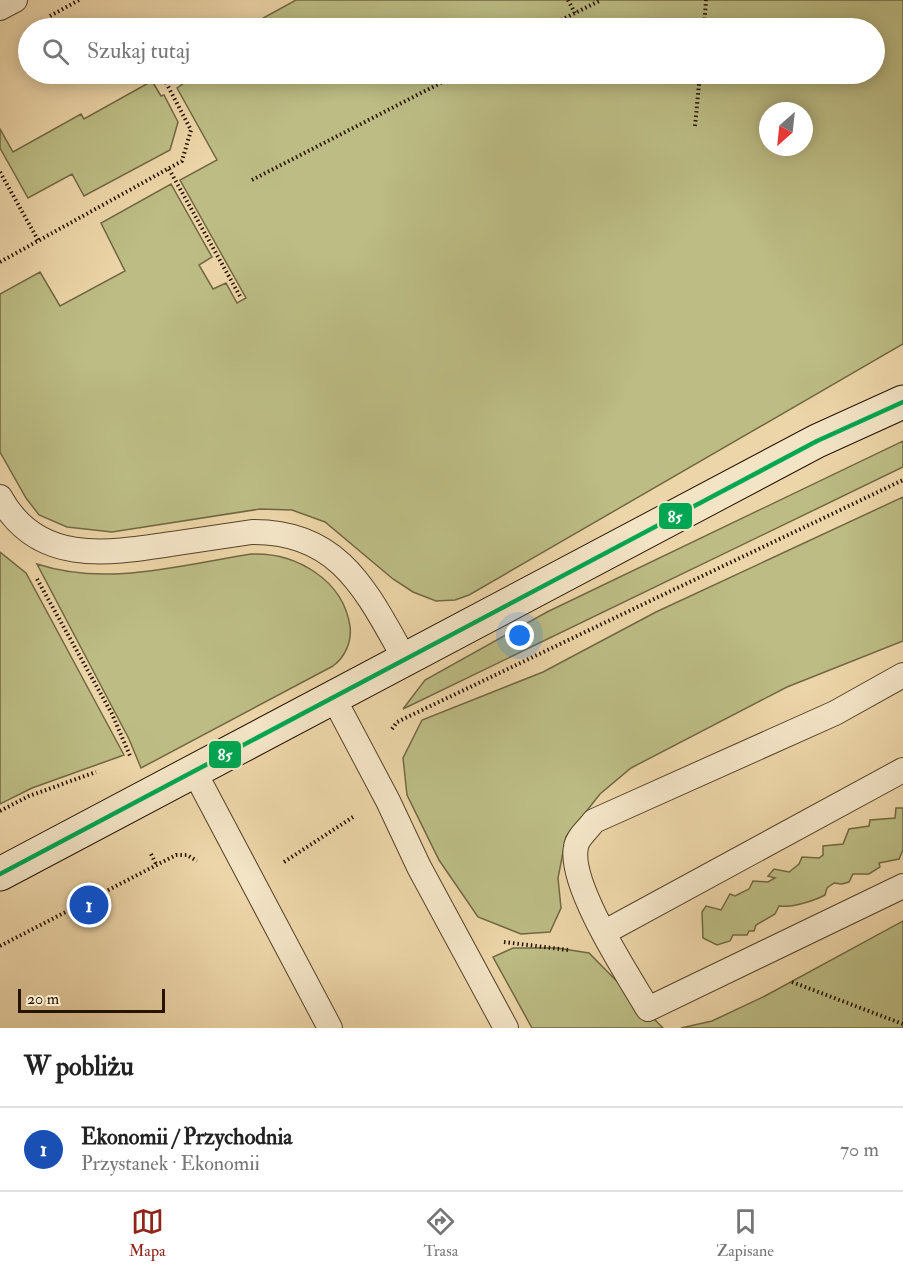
<!DOCTYPE html>
<html lang="pl">
<head>
<meta charset="utf-8">
<style>
	body { margin:0; font-family:"IM FELL Double Pica",serif; background:#f2f2f2; color:#222 }
	.compass { position:absolute; left:759px; top:102px; width:54px; height:54px; border-radius:50%; background:#fff; box-shadow:0 3px 15px #0003; rotate:207deg }
	.scale { position:absolute; left:18px; bottom:15px; width:147px; box-sizing:border-box; padding-left:6px; border:3px solid #271400; border-top:0; font-size:16px; line-height:21px; white-space:nowrap; color:#271400; -webkit-text-stroke:4px #f3e4c6; paint-order:stroke }
	.you { position:absolute; left:520px; top:636px; width:21px; height:21px; margin:-15px; border:4px solid #fff; border-radius:50%; background:#1a73e8; box-shadow:0 0 0 9px #1a73e833 }
	.badge { display:grid; place-items:center; width:39px; height:39px; border-radius:50%; background:#8f2418; color:#fff; font-size:20px; font-weight:700 }
	.pin { position:absolute; translate:-50% -50%; border:3px solid #fff; box-shadow:0 2px 6px #0006 }
	.list { margin:0; padding:0; list-style:none }
	h2 { display:flex; justify-content:space-between; align-items:center; height:78px; margin:0; padding:0 24px; font-size:26px }
	h2 small { font-size:20px; font-weight:400; color:#767676 }
	.list li { display:grid; grid-template-columns:39px 1fr auto; gap:18px; align-items:center; box-sizing:border-box; height:84px; padding:0 24px; border-top:2px solid #e0e0e0 }
	.list b { display:block; font-size:22px; white-space:nowrap }
	.list p { margin:0; font-size:20px; white-space:nowrap; color:#767676 }
	.list em { font-size:20px; font-style:normal; color:#767676 }
	.icon { flex:none; width:33px; height:33px; fill:none; stroke:currentColor; stroke-width:2; stroke-linecap:round; stroke-linejoin:round }
	.map { position:relative; flex:none; width:903px; height:1028px; overflow:hidden }
	.search { position:absolute; background:#fff; box-shadow:0 3px 15px #0003; left:18px; right:18px; top:18px; height:66px; display:flex; align-items:center; gap:15px; box-sizing:border-box; padding:0 21px; border-radius:33px; color:#767676; font-size:22px }
	.sheet { height:162px; background:#fff }
	nav { display:flex; justify-content:space-around; align-items:center; box-sizing:border-box; height:84px; border-top:2px solid #e0e0e0; background:#fff; font-size:16px; color:#767676 }
	nav a { display:grid; justify-items:center; gap:3px }
	nav .on { color:#8f2418 }
	.map>svg:first-child { display:block }
	.green { fill:#bcbc84; stroke:#726842; stroke-width:1.5; fill-rule:evenodd }
	.lines { fill:none; stroke-linecap:round; stroke-linejoin:round }
	.lane-casing { stroke:#58442a; stroke-width:26 }
	.secondary-casing { stroke:#271400; stroke-width:35 }
	.path { stroke:#271400; stroke-width:4; stroke-dasharray:1.5 3; stroke-linecap:butt }
	.lane { stroke:#f3e4c6; stroke-width:24 }
	.secondary { stroke:#f3e4c6; stroke-width:33 }
	.bus-1-casing { stroke:#f3e4c6; stroke-width:9 }
	.bus-1 { stroke:#00a651; stroke-width:4.5 }
	.line-badge { stroke:#f3e4c6; stroke-width:2 }
	.badge-label { font-size:16px; text-anchor:middle; font-weight:bold; fill:#fff }
</style>
</head>
<body>
<div class="map">
<svg width="903" height="1028" viewBox="0 0 903 1028">
	<rect width="100%" height="100%" fill="#ecd5a8"/>
	<filter id="stains"><feTurbulence type="fractalNoise" baseFrequency=".00333" numOctaves="4"/><feColorMatrix values="0 0 0 0 .2 0 0 0 0 .09 0 0 0 0 .02 0 0 0 .5 -.17"/></filter>
	<radialGradient id="worn" r=".72"><stop offset=".6" stop-color="#630" stop-opacity="0"/><stop offset="1" stop-color="#630" stop-opacity=".3"/></radialGradient>
	<path class="green" d="M296,0H903V344L469,595L455,600L436,601L413,592L393,579L325,522L292,510L260,509L112,532L67,527L39,515L26,498L0,452V294L40,272L60,306L125,271L101,223L171,184L212,257L199,265L213,289L226,283L237,303L246,298L180,180L217,160L177,88L184,83L179,74H874V28H245ZM768,111H804V147H768Z
		M152,81L161,96L164,95L178,122L170,150L84,196L72,174L28,198L0,148V129L13,152L81,114L84,119Z
		M903,441V467L403,709L425,680L547,612Z
		M903,497V641L787,687L631,768L600,794L566,837L558,878L561,908L550,932L521,934L478,917L439,860L407,795L403,758L422,720L543,672L656,612Z
		M0,552L26,573L124,755L32,788L0,804Z
		M251,554C296,552 343,580 350,626C352,642 345,657 333,666L141,768L129,739L37,564C107,587 181,565 251,554Z
		M896,808H903V850L899,859L879,863L880,867L869,874H853L849,882L842,884L834,883L827,888L825,895C814,901 791,908 779,906L775,914L756,925L754,931H749L747,935H733L730,941L717,945L703,938L702,912L706,906L721,910L730,894L735,896L749,889L753,881L768,882L775,878L768,876L774,869L789,872L799,864L802,857L819,858L823,855V846L843,844L849,829L869,826L870,820L895,818Z
		M903,921V1028H681L712,1021L765,996Z
		M513,948H557L589,953L663,1028H532L493,957Z"/>
	<g class="lines">
		<g class="lane-casing">
			<path id="lane" d="M0,8L15,0
				M0,497C37,565 106,554 171,544C198,540 225,536 252,532C341,531 367,593 405,659
				M903,675L835,713L594,821C589,828 577,838 576,847C568,884 628,975 648,1009L903,886
				M333,697L388,801L419,867L506,1028
				M194,771L330,1028
				M605,932L903,770"/>
		</g>
		<g class="secondary-casing">
			<path id="secondary" d="M0,874L817,441L903,402"/>
		</g>
		<path class="path" d="M568,0L575,13
			M50,16L79,0
			M545,28L601,0
			M704,28L706,0
			M695,126L700,74
			M169,169L241,298
			M0,172L38,240
			M252,180L458,74
			M0,262L182,161L191,130L162,75
			M37,579L112,714L131,758
			M392,729L397,722L903,480
			M0,811L29,796L96,772
			M151,854L156,864
			M284,862L353,817
			M504,942L568,950
			M0,946L176,855H187L197,861
			M792,982L903,1024"/>
		<use href="#lane" class="lane"/>
		<use href="#secondary" class="secondary"/>
		<g class="bus-1-casing">
			<path id="bus-1" d="M0,874L817,441L903,402"/>
		</g>
		<use href="#bus-1" class="bus-1"/>
	</g>
	<g class="line-badge">
		<rect x="658" y="502" width="35" height="28" rx="6" fill="#00a651"/>
		<rect x="208" y="740" width="34" height="29" rx="6" fill="#00a651"/>
	</g>
	<g class="badge-label">
		<text x="675" y="522">85</text>
		<text x="225" y="760">85</text>
	</g>
	<rect width="100%" height="100%" filter="url(#stains)"/>
	<rect width="100%" height="100%" fill="url(#worn)"/>
</svg>
<svg class="compass" viewBox="-18 -18 36 36"><path d="M0-13l5 13h-10z" fill="#e53935"/><path d="M0 13l5-13h-10z" fill="#767676"/></svg>
<div class="scale">20 m</div>
<div class="you"></div>
<div class="pin badge" style="left:89px;top:905px;background:#1a4fb4">1</div>
<div class="search"><svg class="icon" aria-label="search" viewBox="0 0 24 24"><circle cx="10" cy="10" r="6"/><path d="M15 15l6 6"/></svg>Szukaj tutaj</div>
</div>
<section class="sheet">
<h2>W pobliżu<small></small></h2>
<ul class="list">
<li><span class="badge" style="background:#1a4fb4">1</span><div><b>Ekonomii / Przychodnia</b><p>Przystanek · Ekonomii</p></div><em>70 m</em></li>
</ul>
</section>
<nav>
<a class="on"><svg class="icon" aria-label="map" viewBox="0 0 24 24"><path d="M3 6l6-2 6 2 6-2v14l-6 2-6-2-6 2zM9 4v14M15 6v14"/></svg>Mapa</a>
<a><svg class="icon" aria-label="directions" viewBox="0 0 24 24"><path d="M12 3l9 9-9 9-9-9zM9 14v-3h6M13 9l2 2-2 2"/></svg>Trasa</a>
<a><svg class="icon" aria-label="saved" viewBox="0 0 24 24"><path d="M7 4h10v16l-5-4-5 4z"/></svg>Zapisane</a>
</nav>
</body>
</html>
